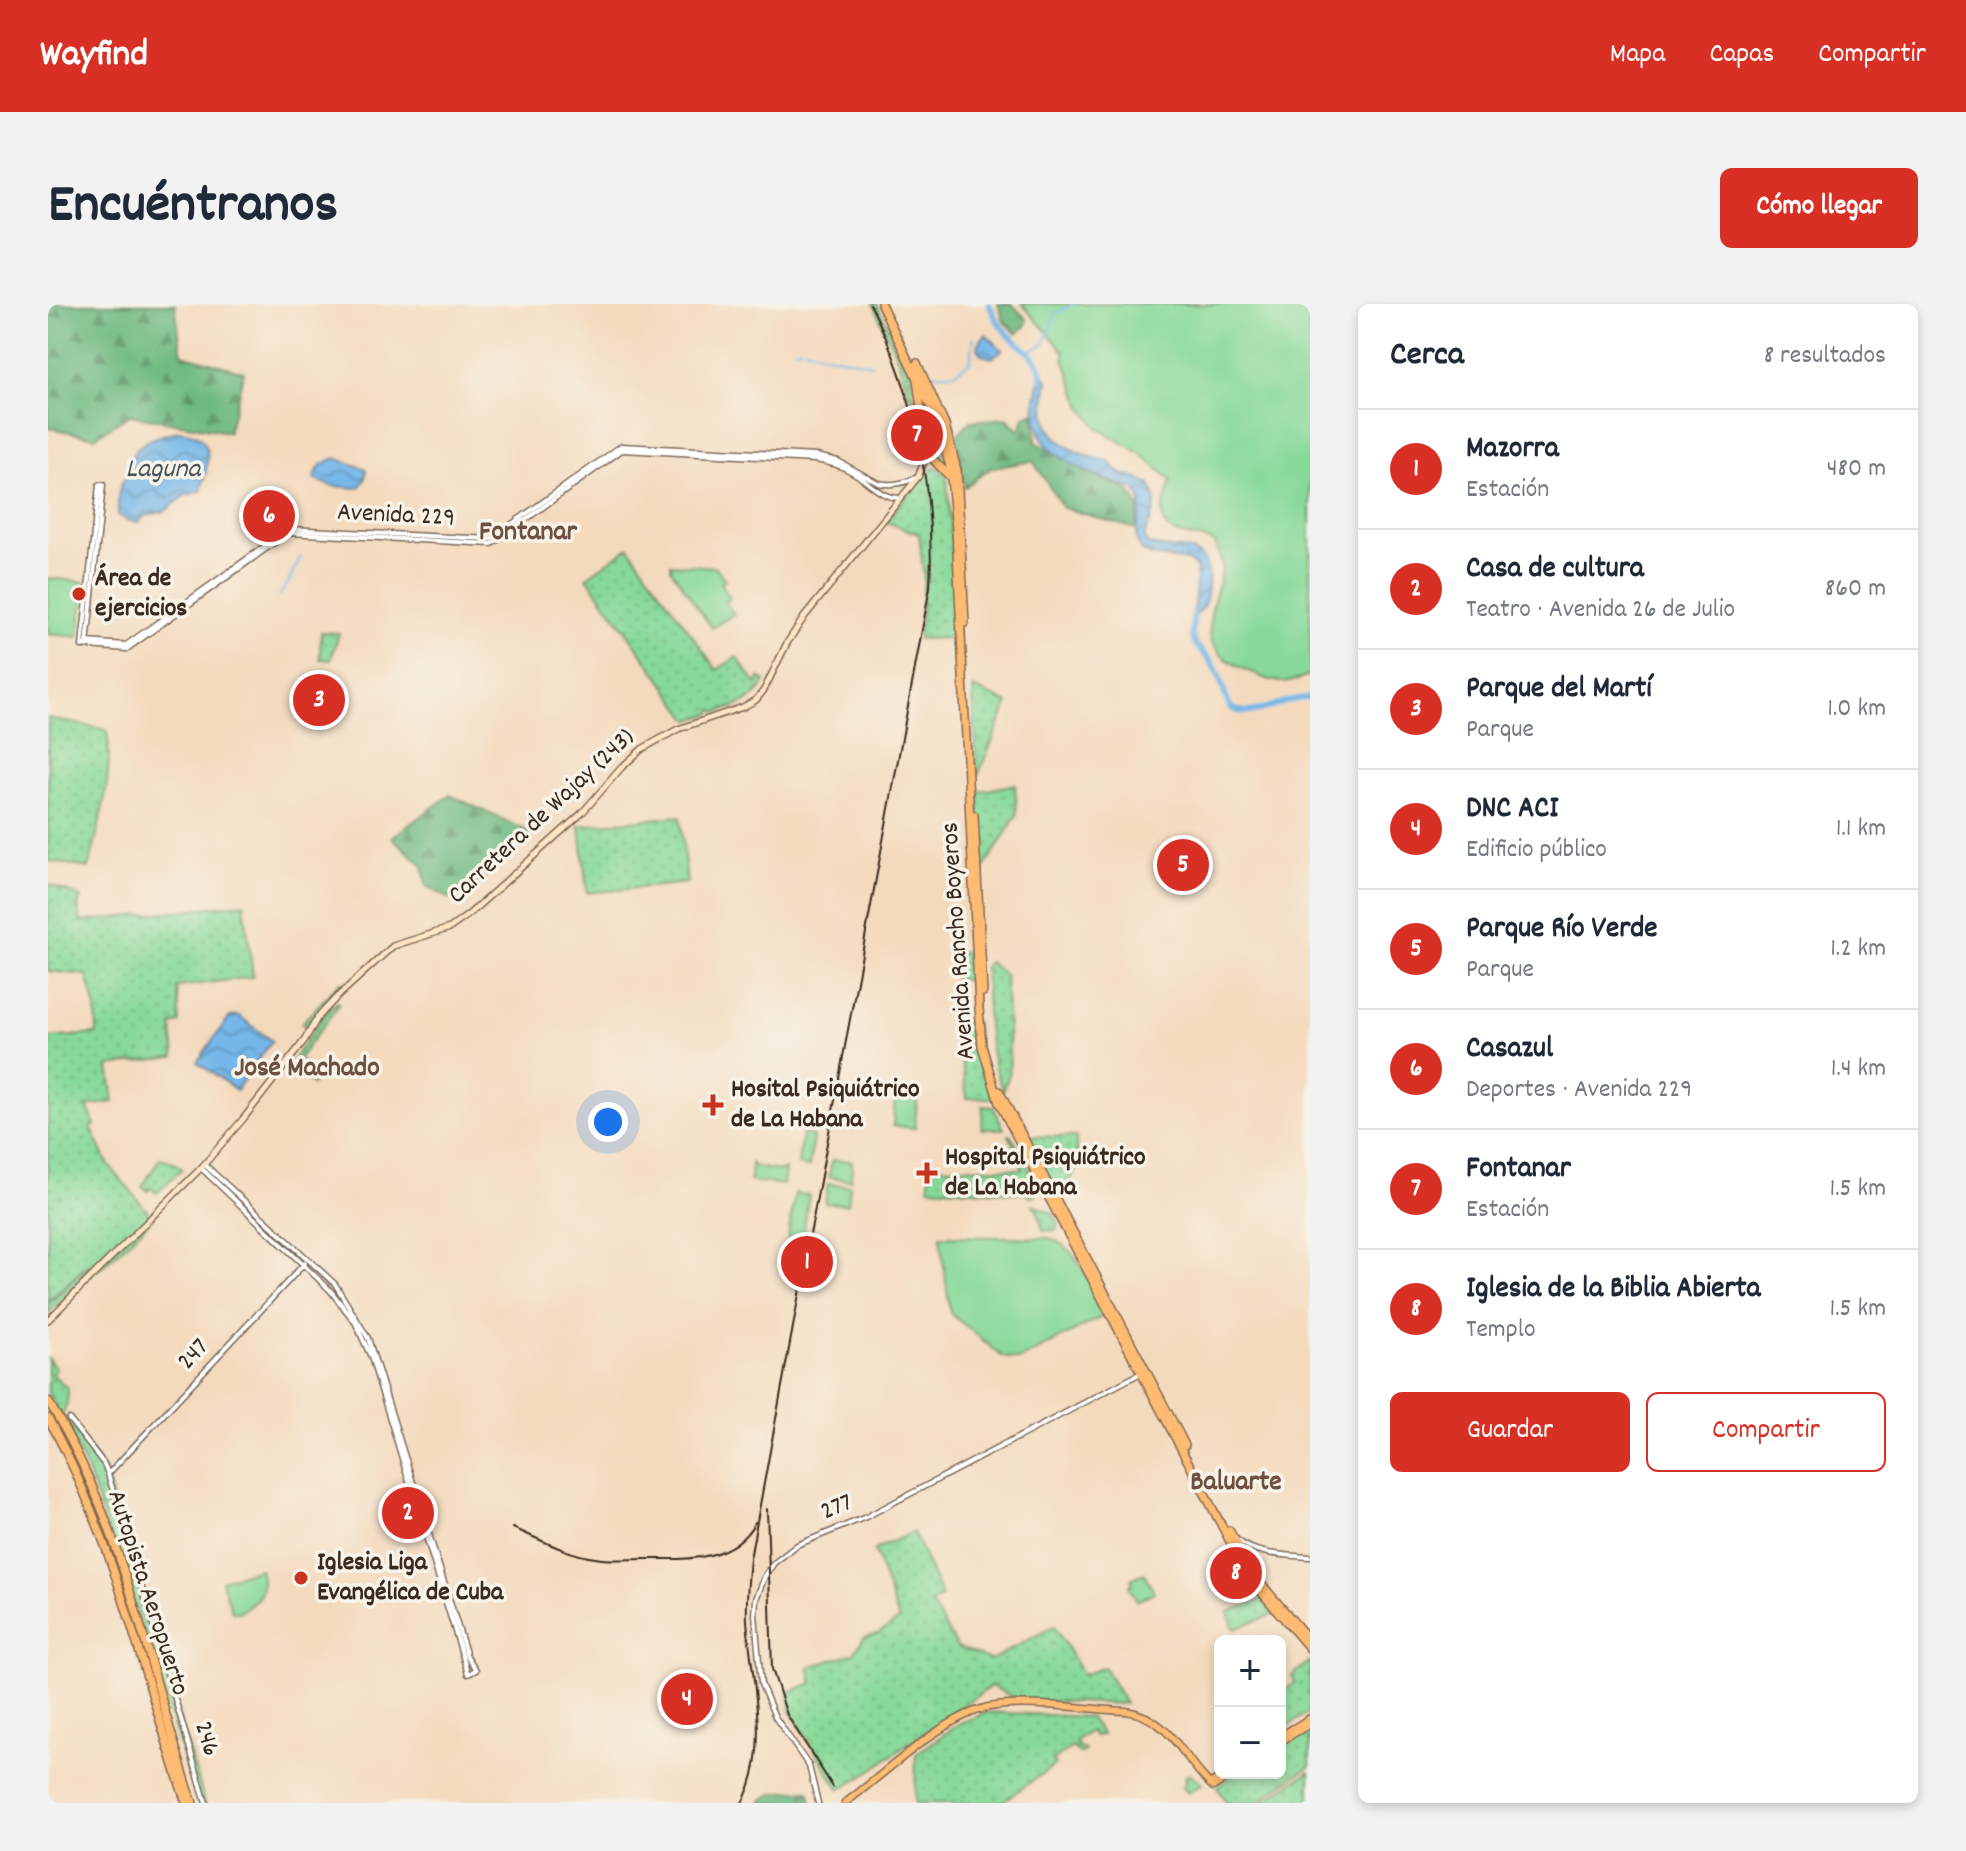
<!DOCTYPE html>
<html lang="es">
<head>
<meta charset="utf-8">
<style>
	body { margin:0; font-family:Dekko,sans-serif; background:#f2f2f3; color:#1f2937 }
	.controls { position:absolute; right:24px; bottom:24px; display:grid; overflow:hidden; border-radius:12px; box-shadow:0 4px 12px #0003 }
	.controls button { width:72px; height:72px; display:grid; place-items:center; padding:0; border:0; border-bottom:2px solid #e0e1e3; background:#fff; color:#1f2937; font:40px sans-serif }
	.you { position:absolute; left:560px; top:818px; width:28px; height:28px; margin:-20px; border:6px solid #fff; border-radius:50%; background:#1a73e8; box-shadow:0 0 0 12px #1a73e833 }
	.badge { display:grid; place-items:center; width:52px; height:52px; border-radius:50%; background:#d93025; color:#fff; font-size:26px; font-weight:700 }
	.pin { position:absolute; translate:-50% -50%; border:4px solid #fff; box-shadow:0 2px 8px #0006 }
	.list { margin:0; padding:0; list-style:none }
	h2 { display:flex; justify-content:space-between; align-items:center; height:104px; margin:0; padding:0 32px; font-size:34px }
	h2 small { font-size:26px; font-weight:400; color:#747a83 }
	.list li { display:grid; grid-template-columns:52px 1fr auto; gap:24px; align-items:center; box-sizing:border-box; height:120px; padding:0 32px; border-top:2px solid #e0e1e3 }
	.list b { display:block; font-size:30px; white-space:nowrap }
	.list p { margin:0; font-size:26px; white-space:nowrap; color:#747a83 }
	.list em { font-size:26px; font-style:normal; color:#747a83 }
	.actions { display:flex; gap:16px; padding:24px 32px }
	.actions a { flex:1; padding:18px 0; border:2px solid #d93025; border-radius:12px; text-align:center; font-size:28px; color:#d93025 }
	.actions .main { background:#d93025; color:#fff }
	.map { position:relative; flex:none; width:1262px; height:1499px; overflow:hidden; border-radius:12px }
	header { display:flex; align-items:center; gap:48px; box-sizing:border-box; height:112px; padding:0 40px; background:#d93025; color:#fff }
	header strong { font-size:38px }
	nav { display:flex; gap:44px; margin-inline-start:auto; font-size:28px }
	.intro { display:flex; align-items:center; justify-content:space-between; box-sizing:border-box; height:192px; padding:0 48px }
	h1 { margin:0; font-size:56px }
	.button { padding:20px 36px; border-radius:12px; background:#d93025; color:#fff; font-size:28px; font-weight:700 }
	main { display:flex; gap:48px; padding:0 48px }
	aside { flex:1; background:#fff; border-radius:12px; box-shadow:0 4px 12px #0003 }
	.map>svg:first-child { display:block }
	.grass { fill:url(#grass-dots); stroke:#61825c; stroke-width:2 }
	.forest { fill:url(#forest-firs); stroke:#547250; stroke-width:2 }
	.park { fill:#87d999; stroke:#61825c; stroke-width:2 }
	.water { fill:url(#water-waves); stroke:#587084; stroke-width:2 }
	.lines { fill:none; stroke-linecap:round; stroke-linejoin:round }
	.stream { stroke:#74b7e9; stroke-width:2 }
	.river { stroke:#74b7e9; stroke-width:6 }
	.tertiary-casing { stroke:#7c6856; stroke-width:7 }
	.secondary-casing { stroke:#7c6856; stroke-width:8 }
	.primary-casing { stroke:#7c6856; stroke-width:9 }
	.trunk-casing { stroke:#7c6856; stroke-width:10 }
	.tertiary { stroke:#fff; stroke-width:4 }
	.secondary { stroke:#ffe4c6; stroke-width:5 }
	.primary { stroke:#ffbb71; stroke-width:6 }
	.trunk { stroke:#ffbb71; stroke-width:7 }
	.rail { stroke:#3b2a1e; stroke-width:2 }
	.poi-dot { fill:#c8321e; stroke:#f7f3e8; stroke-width:3 }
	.labels { text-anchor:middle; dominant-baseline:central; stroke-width:7; stroke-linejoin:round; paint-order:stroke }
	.street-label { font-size:26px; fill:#3b2a1e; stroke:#f7f3e8 }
	.poi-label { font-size:26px; font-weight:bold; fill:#3b2a1e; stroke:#f7f3e8; text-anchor:start }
	.water-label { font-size:28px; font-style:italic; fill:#4c545b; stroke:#f7f3e8 }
	.neighbourhood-label { font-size:28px; font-weight:bold; fill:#6e5041; stroke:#f7f3e8 }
</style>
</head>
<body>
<header>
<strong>Wayfind</strong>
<nav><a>Mapa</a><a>Capas</a><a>Compartir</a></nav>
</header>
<div class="intro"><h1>Encuéntranos</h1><a class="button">Cómo llegar</a></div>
<main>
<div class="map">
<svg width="1262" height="1499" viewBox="0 0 1262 1499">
	<defs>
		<pattern id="grass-dots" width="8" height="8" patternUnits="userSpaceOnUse" patternTransform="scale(2)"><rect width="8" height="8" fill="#87d999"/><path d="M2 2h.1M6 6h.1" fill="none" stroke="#75ba83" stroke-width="1.8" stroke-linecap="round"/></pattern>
		<pattern id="forest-firs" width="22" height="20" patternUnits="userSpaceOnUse" patternTransform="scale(2)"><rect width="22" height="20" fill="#6db981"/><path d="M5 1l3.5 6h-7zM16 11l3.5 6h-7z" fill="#5b9769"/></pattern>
		<pattern id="water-waves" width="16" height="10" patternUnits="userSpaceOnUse" patternTransform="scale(2)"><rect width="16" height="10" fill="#74b7e9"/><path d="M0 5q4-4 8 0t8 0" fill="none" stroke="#6095bc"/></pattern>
	</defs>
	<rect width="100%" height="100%" fill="#f7f3e8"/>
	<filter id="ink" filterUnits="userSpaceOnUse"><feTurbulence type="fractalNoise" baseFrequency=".0125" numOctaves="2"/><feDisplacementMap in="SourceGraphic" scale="16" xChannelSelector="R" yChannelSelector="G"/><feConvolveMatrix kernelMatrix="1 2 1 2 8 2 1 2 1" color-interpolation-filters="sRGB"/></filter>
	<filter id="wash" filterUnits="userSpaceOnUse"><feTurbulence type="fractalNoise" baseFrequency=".006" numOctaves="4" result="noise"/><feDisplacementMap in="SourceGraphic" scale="32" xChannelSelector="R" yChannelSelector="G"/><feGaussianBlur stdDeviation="1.8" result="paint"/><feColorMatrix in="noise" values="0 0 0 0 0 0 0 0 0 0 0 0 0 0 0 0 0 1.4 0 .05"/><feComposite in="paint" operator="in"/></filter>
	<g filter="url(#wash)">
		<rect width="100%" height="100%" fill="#f4dabd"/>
		<path class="grass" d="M825,0H829L861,63L870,118L851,58Z
			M886,116L896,153L886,152L879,123Z
			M887,164H891L899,174L910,334L870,335L876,275L871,230L838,218L873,173Z
			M581,243L669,366L689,353L708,380L712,373L717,378C708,397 689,403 670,408L665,406L663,410L642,416L539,273Z
			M273,328L291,329L283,356L272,355Z
			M925,384L960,399L929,474Z
			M0,414L59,426C66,472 51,520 41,564L0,557Z
			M967,480L969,511L933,569L930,488Z
			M632,512L639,579L539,589L532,522Z
			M0,580L33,593L30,602L33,618L196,599L205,673L129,683L132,719L124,721L127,753L61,762L66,798L39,802L47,821L43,823L60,860L105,914L51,966L39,961L0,997V734L49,730L48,705L39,671L0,667Z
			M904,647L923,649V676L906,675Z
			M941,658L957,672L962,767L955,787C938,749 939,703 937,662Z
			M292,678L297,682L272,704L262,721L253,720Z
			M289,698L291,700L243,765L240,763L276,711Z
			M907,717H927L931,751L945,794H919Z
			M961,831H963L991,882L988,891L982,893V890L881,883L882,862L975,865Z
			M976,832L1028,833V847L1036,849L1012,897Z
			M112,854L125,858L134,865L109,889L103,884L100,887L94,883Z
			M984,900L1003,908L1010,918L1008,927L995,926L989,905Z
			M40,963L46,967L0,1009V1000Z
			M0,1054L8,1065L4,1070L20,1085L19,1099L14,1113L18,1114L57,1168L157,1499H149L103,1349L36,1159L0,1089Z
			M865,1228L894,1293L883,1300L909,1343L943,1356L1006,1322L1035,1371L1056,1363L1077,1400L971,1396L943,1382L809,1476L791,1485L743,1408L741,1388L765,1379L761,1363L806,1349L816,1333L829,1330L851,1316L826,1246Z
			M1214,1295L1226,1310L1186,1325L1180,1308Z
			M1262,1357V1408L1232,1427V1391L1247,1378L1244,1372Z
			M940,1408L1041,1413L1054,1431L1046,1432L1042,1427L1027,1437L1032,1444L1037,1446L1032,1450L1024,1443L1004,1457L1007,1461L952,1499H867L868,1450L912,1419Z
			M1262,1422V1462L1207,1499H1179L1169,1483L1189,1469H1232V1440Z
			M1262,1467V1499H1213Z
			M1141,1469L1154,1480L1140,1489L1135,1484L1138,1471Z"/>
		<path class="forest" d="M0,0H127L134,50L196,68L180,128L82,111L47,133L0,124Z
			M950,0H964L979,15L978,21L969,30L956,17Z
			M986,108L988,138L1036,167L1082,187L1091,204L1088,225L1015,204L985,157L943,164L917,183L908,132L922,117L959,114L970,126L973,124L976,113Z
			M402,491L486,530L408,598L378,582L375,562L344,533Z
			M759,1486L762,1488L764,1499H712C721,1486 743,1488 759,1486Z"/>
		<path class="park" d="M974,0H1262V371C1242,381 1229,380 1209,371C1194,364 1176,357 1167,343C1153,322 1172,284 1174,262C1174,254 1169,246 1166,239C1158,234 1150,234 1140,232C1102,226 1116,204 1123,176L1092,149L1051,125L1034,103L1016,55V47Z
			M623,260L668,263L677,276L672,279L682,294L677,298L686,310L664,324L623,265Z
			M0,274L37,278L31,333L0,330Z
			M1129,546L1152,559L1142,576L1119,562Z
			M254,757L268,768L264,781L246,767Z
			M847,794L869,796L867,824L845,822Z
			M935,802L945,803L956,825H934Z
			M754,830L765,832L761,863L750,861Z
			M784,856L804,857L803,876L781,873Z
			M703,859L707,863L734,867L737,865L735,881L702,877Z
			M780,880L802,882L800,900L777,899Z
			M747,889L761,891L753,942L739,940Z
			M892,932L1001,934C1032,943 1043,983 1057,1011L972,1056L955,1053L902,1009Z
			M212,1265C218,1287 211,1298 191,1308L184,1307L173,1276Z
			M1096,1269L1106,1288L1089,1297L1081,1282L1085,1279L1083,1275Z"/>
		<path class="water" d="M938,30L954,46L944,54L934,51C926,44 932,37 938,30Z
			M995,69L1000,77C992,115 999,137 1037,151C1045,154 1053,155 1061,158C1067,161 1068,168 1074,170C1088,175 1104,174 1107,193C1109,209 1099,220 1096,235L1099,240C1130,250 1164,234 1160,283C1159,297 1155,305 1145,315L1149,264C1135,248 1108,260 1094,246C1077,229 1105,202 1086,185C1063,179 1008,158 996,137C984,119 986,88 995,69Z
			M130,127C169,129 161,161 153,187L136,192L117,207L96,212L91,218L81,217L70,211C70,200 69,189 74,179C76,175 80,172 82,168C83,164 82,159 83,155C89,136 112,132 130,127Z
			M287,154L318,165L317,175L311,184L285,182L267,176L266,172L273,161Z
			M191,712L224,737L188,786L149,758L182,713Z"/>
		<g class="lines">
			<path class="stream" d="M747,45C762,41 766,49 778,51C794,54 809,57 824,60
				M981,47L996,40L1008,9L1025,0
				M879,70L906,69L922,58L926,33
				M231,292L239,281L253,253"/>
			<path class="river" d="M941,0C945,10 950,19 957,27C970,43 996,52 994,76
				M1146,311C1138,350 1157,340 1169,368C1175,380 1176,393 1183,404C1208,417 1232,393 1262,394"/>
		</g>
	</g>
	<g filter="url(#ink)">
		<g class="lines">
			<g class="tertiary-casing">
				<path id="tertiary" d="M39,338L78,341L241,225L443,235L573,142L768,152L790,157L830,179C845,182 856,179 870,173
					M39,342L55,181H51L34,342H39L79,345L240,229L444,240L574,146L767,156C781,158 793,161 806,169C821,178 833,194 852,194
					M153,864L282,986L307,1018L323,1053L420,1370L428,1366L419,1352L320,1034L287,980L156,860
					M21,1115L56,1160L60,1170L158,1499
					M60,1170L257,959
					M1188,1235C1208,1252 1237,1251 1262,1253
					M770,1499L761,1462L727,1413L713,1380L707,1311L708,1295L717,1272L726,1259L749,1241L818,1213L1093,1069"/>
			</g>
			<g class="secondary-casing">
				<path id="secondary" d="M0,1016L153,864L196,814L256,737L270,713L289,693L345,642L402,624L420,611L534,509L574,463L594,445L630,425L695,403L708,396L716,386L739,339L757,312L870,173L879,150"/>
			</g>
			<g class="primary-casing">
				<path id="primary" d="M1232,1432L1262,1414
					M1232,1438L1262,1420
					M1162,1480L1178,1469
					M797,1499C837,1470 894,1413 941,1403C977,1396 1040,1405 1078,1407C1124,1414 1134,1455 1165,1483L1186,1469"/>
			</g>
			<g class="trunk-casing">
				<path id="trunk" d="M833,0L888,114L902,163L908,226L931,704L934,742L951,799L1187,1247L1214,1289L1262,1345
					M869,59L897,121L909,166L917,319
					M869,76L879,149L902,173
					M926,511L935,688
					M951,787L1137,1141
					M0,1097C76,1218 100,1366 145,1499
					M0,1114C67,1234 94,1370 138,1499
					M1181,1226L1210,1276L1262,1337"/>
			</g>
			<use href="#tertiary" class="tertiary"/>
			<use href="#secondary" class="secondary"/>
			<use href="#primary" class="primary"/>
			<use href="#trunk" class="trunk"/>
			<path class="rail" d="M719,1205L724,1365L739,1411L785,1483
				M465,1224C491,1235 518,1250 547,1254C563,1257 580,1255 596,1255C637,1255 684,1259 707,1218
				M694,1499C724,1445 703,1374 699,1316C698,1296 700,1275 702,1255L882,283C887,186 867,88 822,0"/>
		</g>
	</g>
	<g class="poi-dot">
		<circle cx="31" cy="290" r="8"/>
		<path d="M661 789h8v8h8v8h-8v8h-8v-8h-8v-8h8z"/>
		<path d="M875 857h8v8h8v8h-8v8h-8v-8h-8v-8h8z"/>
		<circle cx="253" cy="1274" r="8"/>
	</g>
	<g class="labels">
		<g class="street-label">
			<text transform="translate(348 212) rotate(3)">Avenida 229</text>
			<text transform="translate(494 513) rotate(-43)">Carretera de Wajay (243)</text>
			<text transform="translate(911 637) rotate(-94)">Avenida Rancho Boyeros</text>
			<text transform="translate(146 1051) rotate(-47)">247</text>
			<text transform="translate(789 1204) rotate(-22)">277</text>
			<text transform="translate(99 1289) rotate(72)">Autopista Aeropuerto</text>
			<text transform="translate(158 1435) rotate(73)">246</text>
		</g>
		<g class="poi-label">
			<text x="47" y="275">Área de<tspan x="47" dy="30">ejercicios</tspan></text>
			<text x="683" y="786">Hosital Psiquiátrico<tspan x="683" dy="30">de La Habana</tspan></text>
			<text x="897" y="854">Hospital Psiquiátrico<tspan x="897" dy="30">de La Habana</tspan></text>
			<text x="269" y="1259">Iglesia Liga<tspan x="269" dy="30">Evangélica de Cuba</tspan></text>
		</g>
		<g class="water-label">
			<text x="115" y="167">Laguna</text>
		</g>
		<g class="neighbourhood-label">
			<text x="480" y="230">Fontanar</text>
			<text x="259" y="766">José Machado</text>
			<text x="1188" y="1180">Baluarte</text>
		</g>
	</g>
</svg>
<div class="controls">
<button>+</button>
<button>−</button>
</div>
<div class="you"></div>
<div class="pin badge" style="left:759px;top:958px">1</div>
<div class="pin badge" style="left:360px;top:1209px">2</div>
<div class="pin badge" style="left:271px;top:396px">3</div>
<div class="pin badge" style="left:639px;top:1395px">4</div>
<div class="pin badge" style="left:1135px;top:561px">5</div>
<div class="pin badge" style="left:221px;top:212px">6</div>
<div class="pin badge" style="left:869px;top:131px">7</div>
<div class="pin badge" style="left:1188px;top:1269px">8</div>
</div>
<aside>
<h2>Cerca<small>8 resultados</small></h2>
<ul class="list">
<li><span class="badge">1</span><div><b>Mazorra</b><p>Estación</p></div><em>480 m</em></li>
<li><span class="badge">2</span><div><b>Casa de cultura</b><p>Teatro · Avenida 26 de Julio</p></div><em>860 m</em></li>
<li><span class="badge">3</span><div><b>Parque del Martí</b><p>Parque</p></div><em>1.0 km</em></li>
<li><span class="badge">4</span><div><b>DNC ACI</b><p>Edificio público</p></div><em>1.1 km</em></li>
<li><span class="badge">5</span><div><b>Parque Río Verde</b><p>Parque</p></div><em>1.2 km</em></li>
<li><span class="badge">6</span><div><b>Casazul</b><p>Deportes · Avenida 229</p></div><em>1.4 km</em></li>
<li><span class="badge">7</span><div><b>Fontanar</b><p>Estación</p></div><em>1.5 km</em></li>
<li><span class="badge">8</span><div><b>Iglesia de la Biblia Abierta</b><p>Templo</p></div><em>1.5 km</em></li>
</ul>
<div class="actions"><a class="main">Guardar</a><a>Compartir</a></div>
</aside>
</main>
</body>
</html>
